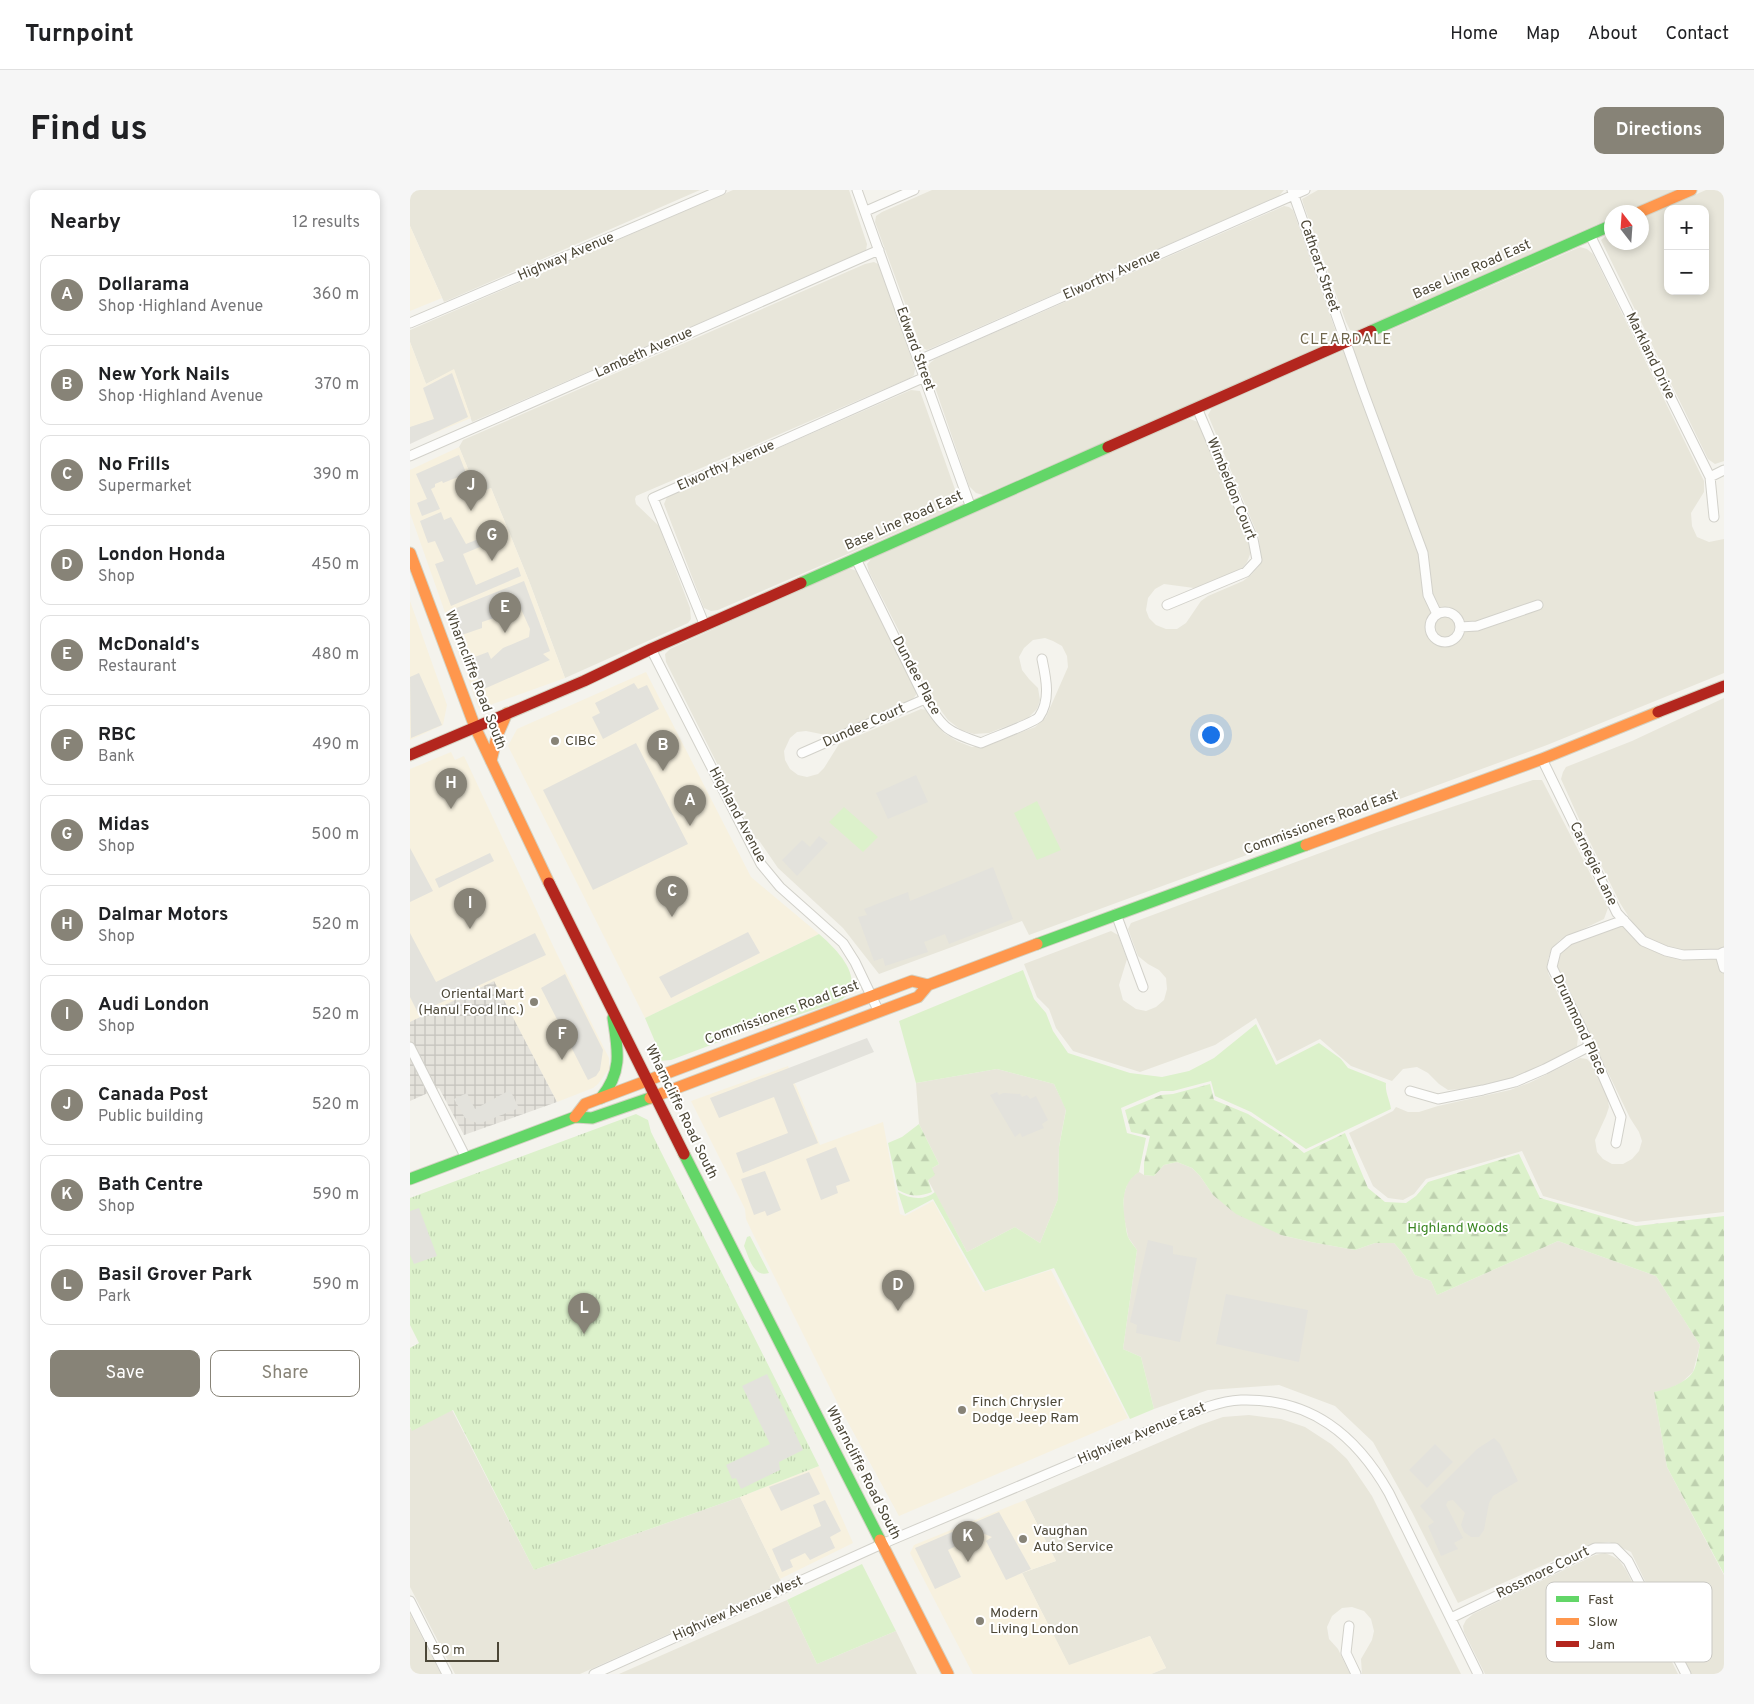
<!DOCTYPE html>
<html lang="en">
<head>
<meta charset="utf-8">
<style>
	body { margin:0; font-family:Overpass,sans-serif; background:#f6f6f6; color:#202124 }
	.controls { position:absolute; right:15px; top:15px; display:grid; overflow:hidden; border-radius:10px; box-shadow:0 2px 8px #0003 }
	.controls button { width:45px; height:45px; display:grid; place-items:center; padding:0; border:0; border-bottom:1px solid #e0e0e0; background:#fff; color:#202124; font:25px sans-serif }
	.compass { position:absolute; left:1194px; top:15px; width:45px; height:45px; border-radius:50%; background:#fff; box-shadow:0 2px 8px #0003; rotate:343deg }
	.scale { position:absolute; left:15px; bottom:12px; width:74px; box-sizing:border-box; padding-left:5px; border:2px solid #4c4737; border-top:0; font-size:14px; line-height:18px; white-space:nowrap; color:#4c4737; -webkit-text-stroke:4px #fff; paint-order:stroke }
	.you { position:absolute; left:800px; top:544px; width:18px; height:18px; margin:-12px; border:4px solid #fff; border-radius:50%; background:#1a73e8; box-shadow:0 0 0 8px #1a73e833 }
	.badge { display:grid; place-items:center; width:32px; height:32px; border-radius:50%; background:#878377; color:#fff; font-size:16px; font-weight:700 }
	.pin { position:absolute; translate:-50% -41px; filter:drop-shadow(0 1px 2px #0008) }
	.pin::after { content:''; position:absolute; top:26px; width:18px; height:15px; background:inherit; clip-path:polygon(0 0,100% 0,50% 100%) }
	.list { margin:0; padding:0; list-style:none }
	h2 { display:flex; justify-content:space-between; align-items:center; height:65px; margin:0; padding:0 20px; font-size:21px }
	h2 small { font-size:16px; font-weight:400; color:#757577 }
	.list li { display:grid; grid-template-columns:32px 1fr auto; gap:15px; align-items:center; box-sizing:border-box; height:80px; margin:0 10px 10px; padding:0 10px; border:1px solid #e0e0e0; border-radius:10px }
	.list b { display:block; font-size:19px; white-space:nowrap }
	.list p { margin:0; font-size:16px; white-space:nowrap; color:#757577 }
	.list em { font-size:16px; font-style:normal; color:#757577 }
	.actions { display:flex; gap:10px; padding:15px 20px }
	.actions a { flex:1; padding:11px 0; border:1px solid #878377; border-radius:10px; text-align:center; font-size:18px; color:#878377 }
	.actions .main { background:#878377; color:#fff }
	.map { position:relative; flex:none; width:1314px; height:1484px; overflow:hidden; border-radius:10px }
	header { display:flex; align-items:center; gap:30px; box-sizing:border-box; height:70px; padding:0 25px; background:#fff; border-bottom:1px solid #e0e0e0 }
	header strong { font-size:24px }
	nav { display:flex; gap:28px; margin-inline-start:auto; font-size:18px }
	.intro { display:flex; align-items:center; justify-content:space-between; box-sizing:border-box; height:120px; padding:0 30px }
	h1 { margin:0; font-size:35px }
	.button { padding:12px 22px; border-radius:10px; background:#878377; color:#fff; font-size:18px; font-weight:700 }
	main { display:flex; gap:30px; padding:0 30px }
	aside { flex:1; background:#fff; border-radius:10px; box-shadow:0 2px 8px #0003 }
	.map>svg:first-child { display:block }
	.residential { fill:#e8e6da; fill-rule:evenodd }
	.commercial { fill:#f7f1df }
	.industrial { fill:url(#industrial-grid) }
	.green { fill:#dcf1cb }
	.forest { fill:url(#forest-firs) }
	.park { fill:url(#park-tufts) }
	.parking { fill:#e3e2dc }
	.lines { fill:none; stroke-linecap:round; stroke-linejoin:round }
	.street-casing { stroke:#d2d1ca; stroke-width:11 }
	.fast-casing { stroke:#d4d2c3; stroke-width:13 }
	.slow-casing { stroke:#d4d2c3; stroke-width:13 }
	.jam-casing { stroke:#d4d2c3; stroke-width:13 }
	.street { stroke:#fdfdfc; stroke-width:9 }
	.fast { stroke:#63d668; stroke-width:11 }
	.slow { stroke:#ff974d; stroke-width:11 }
	.jam { stroke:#b3261e; stroke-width:11 }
	.poi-dot { fill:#878377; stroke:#fff; stroke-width:2 }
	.labels { text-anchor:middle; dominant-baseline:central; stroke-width:4; stroke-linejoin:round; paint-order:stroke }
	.street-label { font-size:14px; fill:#4c4737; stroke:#fff }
	.poi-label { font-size:14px; fill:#4c4737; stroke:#fff; text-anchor:start }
	.park-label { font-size:14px; fill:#3a8622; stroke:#fff }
	.neighbourhood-label { font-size:15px; letter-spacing:1px; fill:#70674d; stroke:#fff }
	.key { fill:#fff; stroke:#c9c8c3; stroke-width:1 }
	.key-label { font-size:14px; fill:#4c4737 }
</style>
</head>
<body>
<header>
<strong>Turnpoint</strong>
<nav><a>Home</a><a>Map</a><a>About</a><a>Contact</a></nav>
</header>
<div class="intro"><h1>Find us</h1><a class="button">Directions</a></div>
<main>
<aside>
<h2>Nearby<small>12 results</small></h2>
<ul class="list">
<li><span class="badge">A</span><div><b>Dollarama</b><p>Shop · Highland Avenue</p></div><em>360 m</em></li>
<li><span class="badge">B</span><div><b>New York Nails</b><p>Shop · Highland Avenue</p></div><em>370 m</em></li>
<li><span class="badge">C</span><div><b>No Frills</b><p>Supermarket</p></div><em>390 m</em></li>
<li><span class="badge">D</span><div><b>London Honda</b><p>Shop</p></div><em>450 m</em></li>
<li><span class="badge">E</span><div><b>McDonald's</b><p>Restaurant</p></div><em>480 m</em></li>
<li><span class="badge">F</span><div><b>RBC</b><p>Bank</p></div><em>490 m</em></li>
<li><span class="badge">G</span><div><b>Midas</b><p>Shop</p></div><em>500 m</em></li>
<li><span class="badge">H</span><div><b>Dalmar Motors</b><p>Shop</p></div><em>520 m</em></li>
<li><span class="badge">I</span><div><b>Audi London</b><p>Shop</p></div><em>520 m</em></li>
<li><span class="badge">J</span><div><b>Canada Post</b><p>Public building</p></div><em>520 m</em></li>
<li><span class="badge">K</span><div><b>Bath Centre</b><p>Shop</p></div><em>590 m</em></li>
<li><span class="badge">L</span><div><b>Basil Grover Park</b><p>Park</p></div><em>590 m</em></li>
</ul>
<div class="actions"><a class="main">Save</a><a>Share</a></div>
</aside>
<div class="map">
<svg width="1314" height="1484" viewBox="0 0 1314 1484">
	<defs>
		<pattern id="industrial-grid" width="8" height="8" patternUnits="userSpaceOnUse" patternTransform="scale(1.25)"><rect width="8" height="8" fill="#e4e2db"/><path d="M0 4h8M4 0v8" fill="none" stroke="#c5c3bd"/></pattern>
		<pattern id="forest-firs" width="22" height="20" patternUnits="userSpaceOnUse" patternTransform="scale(1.25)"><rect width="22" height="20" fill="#dcf1cb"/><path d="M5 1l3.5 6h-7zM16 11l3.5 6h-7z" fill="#bed0af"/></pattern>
		<pattern id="park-tufts" width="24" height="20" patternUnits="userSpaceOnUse" patternTransform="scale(1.25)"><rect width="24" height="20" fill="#dcf1cb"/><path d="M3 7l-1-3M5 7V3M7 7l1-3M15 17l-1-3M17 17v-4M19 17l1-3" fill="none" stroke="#bed0af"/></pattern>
	</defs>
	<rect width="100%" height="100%" fill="#f4f3ed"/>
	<path class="residential" d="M0,0H290L34,112L0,36Z
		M323,0H439L457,54L456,61L62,232L44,180L16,194L0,152V140Z
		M522,0H874L869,6L517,160L511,157L465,32L466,26L472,22Z
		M908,0H1265L1214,22H1202L1201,28L947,141L940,140L936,132L894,16L892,9Z
		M1296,0H1314V271L1305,274L1298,269L1191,50L1201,42L1202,52H1232V28ZM1258,19H1295V101H1258Z
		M874,16L879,17L883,20L926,142L921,153L573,305L566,303L559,296L518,177L520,173L525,169Z
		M1170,57L1177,59L1183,64L1294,291V302L1281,323L1282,336L1287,347L1299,352L1314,349V483L1137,555L619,745L612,731L469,784L433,738L368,678L348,649H345L256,472L255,464L260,459L433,380L441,379L447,381L506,497V505L502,510L423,545L411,544L396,541L387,542L380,548L374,561L375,570L380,579L388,585L397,587L408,584L414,578L429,554L511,519L517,520L534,543L547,551L562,557L581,554L625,537L636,527L658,477L657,466L652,456L643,451L635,448L623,450L614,458L609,467L612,480L619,489L628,498L630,510L627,519L618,528L579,543L564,544L551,540L538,530L526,514L459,382L457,374L462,368L771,231L780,229L788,232L838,350L841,362L837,372L830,381L794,395L784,398L754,394L745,399L738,408L736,420L739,428L746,435L756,439H767L776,433L791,411L798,406L833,391L841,385L848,377L850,369L849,348L798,225L802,218Z
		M464,72L470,75L505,179L504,185L500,188L226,306L225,309L226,314L249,336L280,418L281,429L278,433L155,488L119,391L81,298L68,303L49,257L53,250L455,74Z
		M501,200L510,201L547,305V313L542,319L308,420L301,421L294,418L254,314L257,307Z
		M1314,508V1022L1226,1032L1133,1006L1112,961L1016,989L1004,1004L993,1010L978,1008L963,996L939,943L983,921L986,917L998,922H1009L1028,916L1100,900L1119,893L1170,868L1177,869L1182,874L1197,903L1199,917L1196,926L1185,950L1187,962L1193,969L1202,974H1213L1222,969L1229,961L1232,951L1229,942L1220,928L1148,779V769L1153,760L1164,753L1222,732L1210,713L1174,640L1151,589L1153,582L1156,577L1222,551Z
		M1123,590H1132L1198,718L1194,729L1150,750L1142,758L1138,769V783L1168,846L1167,856L1160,863L1111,886L1055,899L1038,900L1029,894L1018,883L1007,877L993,879L982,891L941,876L910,849L867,871L846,828L805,855L730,882L663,861L646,838L639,819L627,807L614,774L701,741L708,745L717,769L709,795L713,810L726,819L736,821L746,817L754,810L757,799L756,788L749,780L738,774L728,766L718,739L721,733L967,642Z
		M587,879L644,894L656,919L649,957L648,1009L630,1053L605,1037L557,1062L518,990L522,978L529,974L509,934L506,893Z
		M767,972L782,978L790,986L803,1005L871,1045L901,1052L945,1060L965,1053H984L995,1066L1005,1085L1021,1091L1027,1105L1148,1051L1246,1086L1290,1155L1283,1182L1271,1193L1257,1200L1244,1202L1257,1277L1314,1385V1484H1280L1221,1362L1199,1352L1181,1354L1048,1413L1002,1322L963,1252L925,1216L869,1195L798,1200L744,1219L731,1167L713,1159L727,1060L718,1047L713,1022L714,1004L718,992L723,986L729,982L734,985L744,986L754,975Z
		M42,1220L124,1380L330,1307L372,1393L170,1484H45L0,1397V1238L2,1240Z
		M839,1225L871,1229L895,1237L921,1254L937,1269L962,1306L1051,1484H952L951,1469L962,1450L964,1441L961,1429L954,1421L942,1417L932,1418L922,1426L917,1437L919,1449L928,1459L940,1484H741L756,1478L740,1446L659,1476L612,1383L646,1371L615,1310L790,1235L813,1227Z
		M1195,1363L1202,1366L1209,1370L1216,1380L1268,1484H1075L1054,1442L1053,1436L1056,1430L1063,1424L1185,1365Z
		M377,1410L407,1474L486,1441L507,1484H209Z
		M0,1424L31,1484H0Z"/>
	<path class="commercial" d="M0,36L32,108L0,121Z
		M0,152L16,194L44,179L61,228L0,253Z
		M49,257L68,303L81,298L119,391L155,488L69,519L0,323V280Z
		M0,411L37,515L33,535L0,550Z
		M236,482L341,687L409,744L235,828L98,556L107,539Z
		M41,562L45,570L54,566L146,762L199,868V879L188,894L183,898L147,912L84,792L0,832V579Z
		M378,876L410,955L473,932L490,1024L495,1026L523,1011L573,1102L641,1080L718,1228L489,1326L429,1216L343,1044L336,1029L335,1019L281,911Z
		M409,1276L443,1353L370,1389L330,1307Z
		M615,1310L646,1371L612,1383L659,1475L740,1446L756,1478L741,1484H563L500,1363L504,1355Z"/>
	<path class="industrial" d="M84,791L147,912L54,945L29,898L0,911V832Z"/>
	<path class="green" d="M627,611L651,660L627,670L604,623Z
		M434,617L468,647L453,662L419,632Z
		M409,744C422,755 446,778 441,797C440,804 434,808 428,812L338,841L261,870L249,871L239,866L246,854L235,828Z
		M613,780L624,809L636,823L643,841L658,863L720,883L752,887L779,881L804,868L846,834L866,875L909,853L931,869L938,878L976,893C975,903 980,910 981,919L896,959L841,922L805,906L801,891L763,901H751L711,918L717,943L736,948L729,982C712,992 712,1013 715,1031C716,1036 716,1042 718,1047C720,1051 724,1056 727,1060L713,1159L731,1167L744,1219L720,1229L644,1078L575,1101L523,1009L495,1024L488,1002C500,1009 514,1011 525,1002L557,1062L605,1037L630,1053L648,1009L649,957L656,920L644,894L587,879L506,893L489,831Z
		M340,1046L359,1083C343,1088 339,1067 334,1056L337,1047Z
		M452,1374L486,1441L407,1474L377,1410Z"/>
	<path class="forest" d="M800,894L804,910L838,924L877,949L894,963L935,943L958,998L975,1012L996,1013L1006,1006L1018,992L1109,964L1130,1008L1226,1036L1314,1026V1384L1257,1277L1244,1202C1256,1200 1276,1193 1283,1182C1287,1175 1288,1163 1290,1155L1246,1086L1148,1051L1027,1105L1021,1091L1005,1085L995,1066L984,1053H965L945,1060L901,1052L871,1045L826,1024L803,1005L790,986L782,978L767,972L754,975L744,986L734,985V973L740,946L721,942L715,920L751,905L763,904Z
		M509,934L529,974L522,978L525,985L518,990L522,1002C509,1007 501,1007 488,1000L478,953L492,947Z"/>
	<path class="park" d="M226,924L238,930L241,942L409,1276L330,1307L124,1380L43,1220L2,1241L0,1237V1158L9,1153L0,1135V1008Z"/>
	<path class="parking" d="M42,183L58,227L0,254V237L24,229L13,198Z
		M49,265L63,301L55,304L48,287L33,293L32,291L25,294V297L21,299L30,319L12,326L7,313L17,309L6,284Z
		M31,322L34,330L41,327L56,354L91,340L94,347L53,364L66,395L108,377L111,386L41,416L25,374L34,371L25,351L18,353L10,331Z
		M114,391L140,461L133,464L140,470L74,499L68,489L62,468L78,462L81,469L93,458L119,447L120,439L111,419L72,432V438L46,447L47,437L39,421Z
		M9,483L32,535L1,548L0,487Z
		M224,493L228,499L237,495L249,519L193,549L182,527L190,523L185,513Z
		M226,553L278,654L183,700L133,600Z
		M506,585L518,612L478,629L466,603Z
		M409,646L418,653L387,686L372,670L392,650L400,657Z
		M0,658L23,701L0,712Z
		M80,663L84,671L29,698L25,689Z
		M583,677L603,729L539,754L535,744L514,752L518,762L475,776L473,768L464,771L448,727L457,725L454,719L498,702L500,711Z
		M338,742L350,763L261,808L249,787Z
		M0,743L26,792L125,743L136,765L8,823L0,807Z
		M155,784L193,860L190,880L186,886L178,890L131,798Z
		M457,848L464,862L383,894L408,953L333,983L326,963L378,943L364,907L309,928L300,908Z
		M100,900L109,918L69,934L55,928L44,909L57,903L65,919Z
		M587,902L589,905L593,903L610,904L612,907L617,905L620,909L626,906L638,930L632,934L634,938L612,947L610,943L605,947L580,905Z
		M426,957L440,991L426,996L428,1003L411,1010L396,969Z
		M355,981L371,1020L357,1026L355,1021L344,1025L331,989Z
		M9,1018L27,1066L4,1074L0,1065V1021Z
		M738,1050L763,1056V1064L787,1068L770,1152L726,1143L727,1135L720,1132Z
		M816,1104L898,1120L889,1172L806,1154Z
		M357,1184L393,1260L369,1272L370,1280L331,1299L326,1288L322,1289L316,1275L360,1254L332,1196Z
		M1084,1248L1090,1254L1108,1291L1083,1306L1079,1313L1074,1340L1069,1347H1061L1054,1342L1051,1335L1055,1323L1043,1310L1038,1311L1036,1315L1053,1348L1044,1353L1048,1359L1031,1366L1018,1336L1024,1332L1010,1316L1067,1259Z
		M1025,1254L1043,1272L1017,1298L999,1280Z
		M399,1282L410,1304L371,1321L359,1297Z
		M415,1310L431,1341L420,1347L425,1358L400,1370L395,1363L380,1370L383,1377L372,1382L362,1359L411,1336L403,1315Z
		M589,1322L621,1379L596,1390L576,1351L582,1347L572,1343L538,1360L551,1387L525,1399L505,1358Z"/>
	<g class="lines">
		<g class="street-casing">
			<path id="street" d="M447,0L561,318
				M882,0L953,201L1013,363L1018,405L1027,424
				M456,21L504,0
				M1180,45L1300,287L1304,327
				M0,133L311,0
				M509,170L895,0
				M0,266L469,60
				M1300,287L1314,280
				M446,369L515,509C533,539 538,542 571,553C581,548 624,533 629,527C641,510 636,488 632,469
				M757,415L836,382L847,370L843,349L787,218
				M1020 437a15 15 0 1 1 30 0a15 15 0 1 1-30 0Z
				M295,436L243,308L515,187
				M1050,437L1067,436L1128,415
				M241,459L351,674L370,697L433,753L445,772L469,822
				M392,563L515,509
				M1132,569L1207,723L1233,751L1256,761L1273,765L1310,764L1314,762
				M706,724L733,797
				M1310,764L1314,778
				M0,857L56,968
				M1000,901L1028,909L1073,900L1105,892L1135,879L1180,856
				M1206,953L1211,927L1180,856L1142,777L1146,761L1159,750L1214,730
				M0,1411L37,1484
				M1041,1428L1185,1358H1205L1218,1371L1276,1484
				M939,1436L936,1463L946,1484
				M184,1484L472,1354L765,1230C786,1221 808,1211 831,1210C901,1208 946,1245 979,1303L1068,1484"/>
		</g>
		<g class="fast-casing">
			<path id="fast" d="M961,141L1202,35
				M391,393L698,257
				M627,754L896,655
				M191,908C213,881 208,860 203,828
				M274,964L470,1350
				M0,989L165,927L182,928L240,908"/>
		</g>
		<g class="slow-casing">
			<path id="slow" d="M1230,22L1281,0
				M0,363L65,537L139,693
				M81,571L87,546L97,523
				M896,655L1132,569L1248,522
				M240,908L508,807L518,795L627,754
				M165,927L175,914L502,791L518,795
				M470,1350L538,1484"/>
		</g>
		<g class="jam-casing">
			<path id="jam" d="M698,257L961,141
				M1248,522L1314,496
				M0,565L174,491L241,459L391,393
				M139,693L274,964"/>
		</g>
		<use href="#street" class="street"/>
		<use href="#fast" class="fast"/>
		<use href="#slow" class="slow"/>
		<use href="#jam" class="jam"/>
	</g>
	<g class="poi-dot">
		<circle cx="145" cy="551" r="5"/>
		<circle cx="124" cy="812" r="5"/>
		<circle cx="552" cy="1220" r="5"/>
		<circle cx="613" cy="1349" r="5"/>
		<circle cx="570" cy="1431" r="5"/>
	</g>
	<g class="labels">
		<g class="street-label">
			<text transform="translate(156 67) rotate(-23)">Highway Avenue</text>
			<text transform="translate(909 76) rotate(71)">Cathcart Street</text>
			<text transform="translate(1062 80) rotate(-24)">Base Line Road East</text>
			<text transform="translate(702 85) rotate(-24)">Elworthy Avenue</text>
			<text transform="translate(505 159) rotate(70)">Edward Street</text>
			<text transform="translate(234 163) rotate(-24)">Lambeth Avenue</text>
			<text transform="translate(1240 166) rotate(64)">Markland Drive</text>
			<text transform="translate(316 276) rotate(-24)">Elworthy Avenue</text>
			<text transform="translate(821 299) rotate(68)">Wimbeldon Court</text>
			<text transform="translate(494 331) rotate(-24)">Base Line Road East</text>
			<text transform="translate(506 486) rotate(62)">Dundee Place</text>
			<text transform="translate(65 490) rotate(69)">Wharncliffe Road South</text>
			<text transform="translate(454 536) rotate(-24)">Dundee Court</text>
			<text transform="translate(327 625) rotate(62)">Highland Avenue</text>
			<text transform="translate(911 633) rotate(-20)">Commissioners Road East</text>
			<text transform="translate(1183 674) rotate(64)">Carnegie Lane</text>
			<text transform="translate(372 823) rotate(-20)">Commissioners Road East</text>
			<text transform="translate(1169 835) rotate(65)">Drummond Place</text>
			<text transform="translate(271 922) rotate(64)">Wharncliffe Road South</text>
			<text transform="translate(732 1244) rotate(-23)">Highview Avenue East</text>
			<text transform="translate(453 1283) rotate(63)">Wharncliffe Road South</text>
			<text transform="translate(1133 1383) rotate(-26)">Rossmore Court</text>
			<text transform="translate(328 1419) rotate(-24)">Highview Avenue West</text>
		</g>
		<g class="poi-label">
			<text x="155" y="551">CIBC</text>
			<text x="114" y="804" text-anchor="end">Oriental Mart<tspan x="114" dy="16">(Hanul Food Inc.)</tspan></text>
			<text x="562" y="1212">Finch Chrysler<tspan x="562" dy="16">Dodge Jeep Ram</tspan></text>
			<text x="623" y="1341">Vaughan<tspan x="623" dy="16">Auto Service</tspan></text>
			<text x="580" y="1423">Modern<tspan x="580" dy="16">Living London</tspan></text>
		</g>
		<g class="park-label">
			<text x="1048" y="1038">Highland Woods</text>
		</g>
		<g class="neighbourhood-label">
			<text x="936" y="150">CLEARDALE</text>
		</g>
	</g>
	<rect x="1136" y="1392" width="166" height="80" rx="8" class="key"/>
	<rect x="1146" y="1406" width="23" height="6" fill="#63d668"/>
	<rect x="1146" y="1428" width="23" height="7" fill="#ff974d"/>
	<rect x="1146" y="1451" width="23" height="6" fill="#b3261e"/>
	<g class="key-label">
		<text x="1178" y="1414">Fast</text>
		<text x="1178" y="1436">Slow</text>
		<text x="1178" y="1459">Jam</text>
	</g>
</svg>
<div class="controls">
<button>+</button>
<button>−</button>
</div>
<svg class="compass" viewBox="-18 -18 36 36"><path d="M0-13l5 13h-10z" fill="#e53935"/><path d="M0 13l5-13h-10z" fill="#757577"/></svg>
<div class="scale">50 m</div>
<div class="you"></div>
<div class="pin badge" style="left:280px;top:636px">A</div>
<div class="pin badge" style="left:253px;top:581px">B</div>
<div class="pin badge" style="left:262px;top:727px">C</div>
<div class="pin badge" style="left:488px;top:1121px">D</div>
<div class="pin badge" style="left:95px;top:443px">E</div>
<div class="pin badge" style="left:152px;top:870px">F</div>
<div class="pin badge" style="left:82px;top:371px">G</div>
<div class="pin badge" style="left:41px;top:619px">H</div>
<div class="pin badge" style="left:60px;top:739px">I</div>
<div class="pin badge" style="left:61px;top:321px">J</div>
<div class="pin badge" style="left:558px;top:1372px">K</div>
<div class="pin badge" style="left:174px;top:1144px">L</div>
</div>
</main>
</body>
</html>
